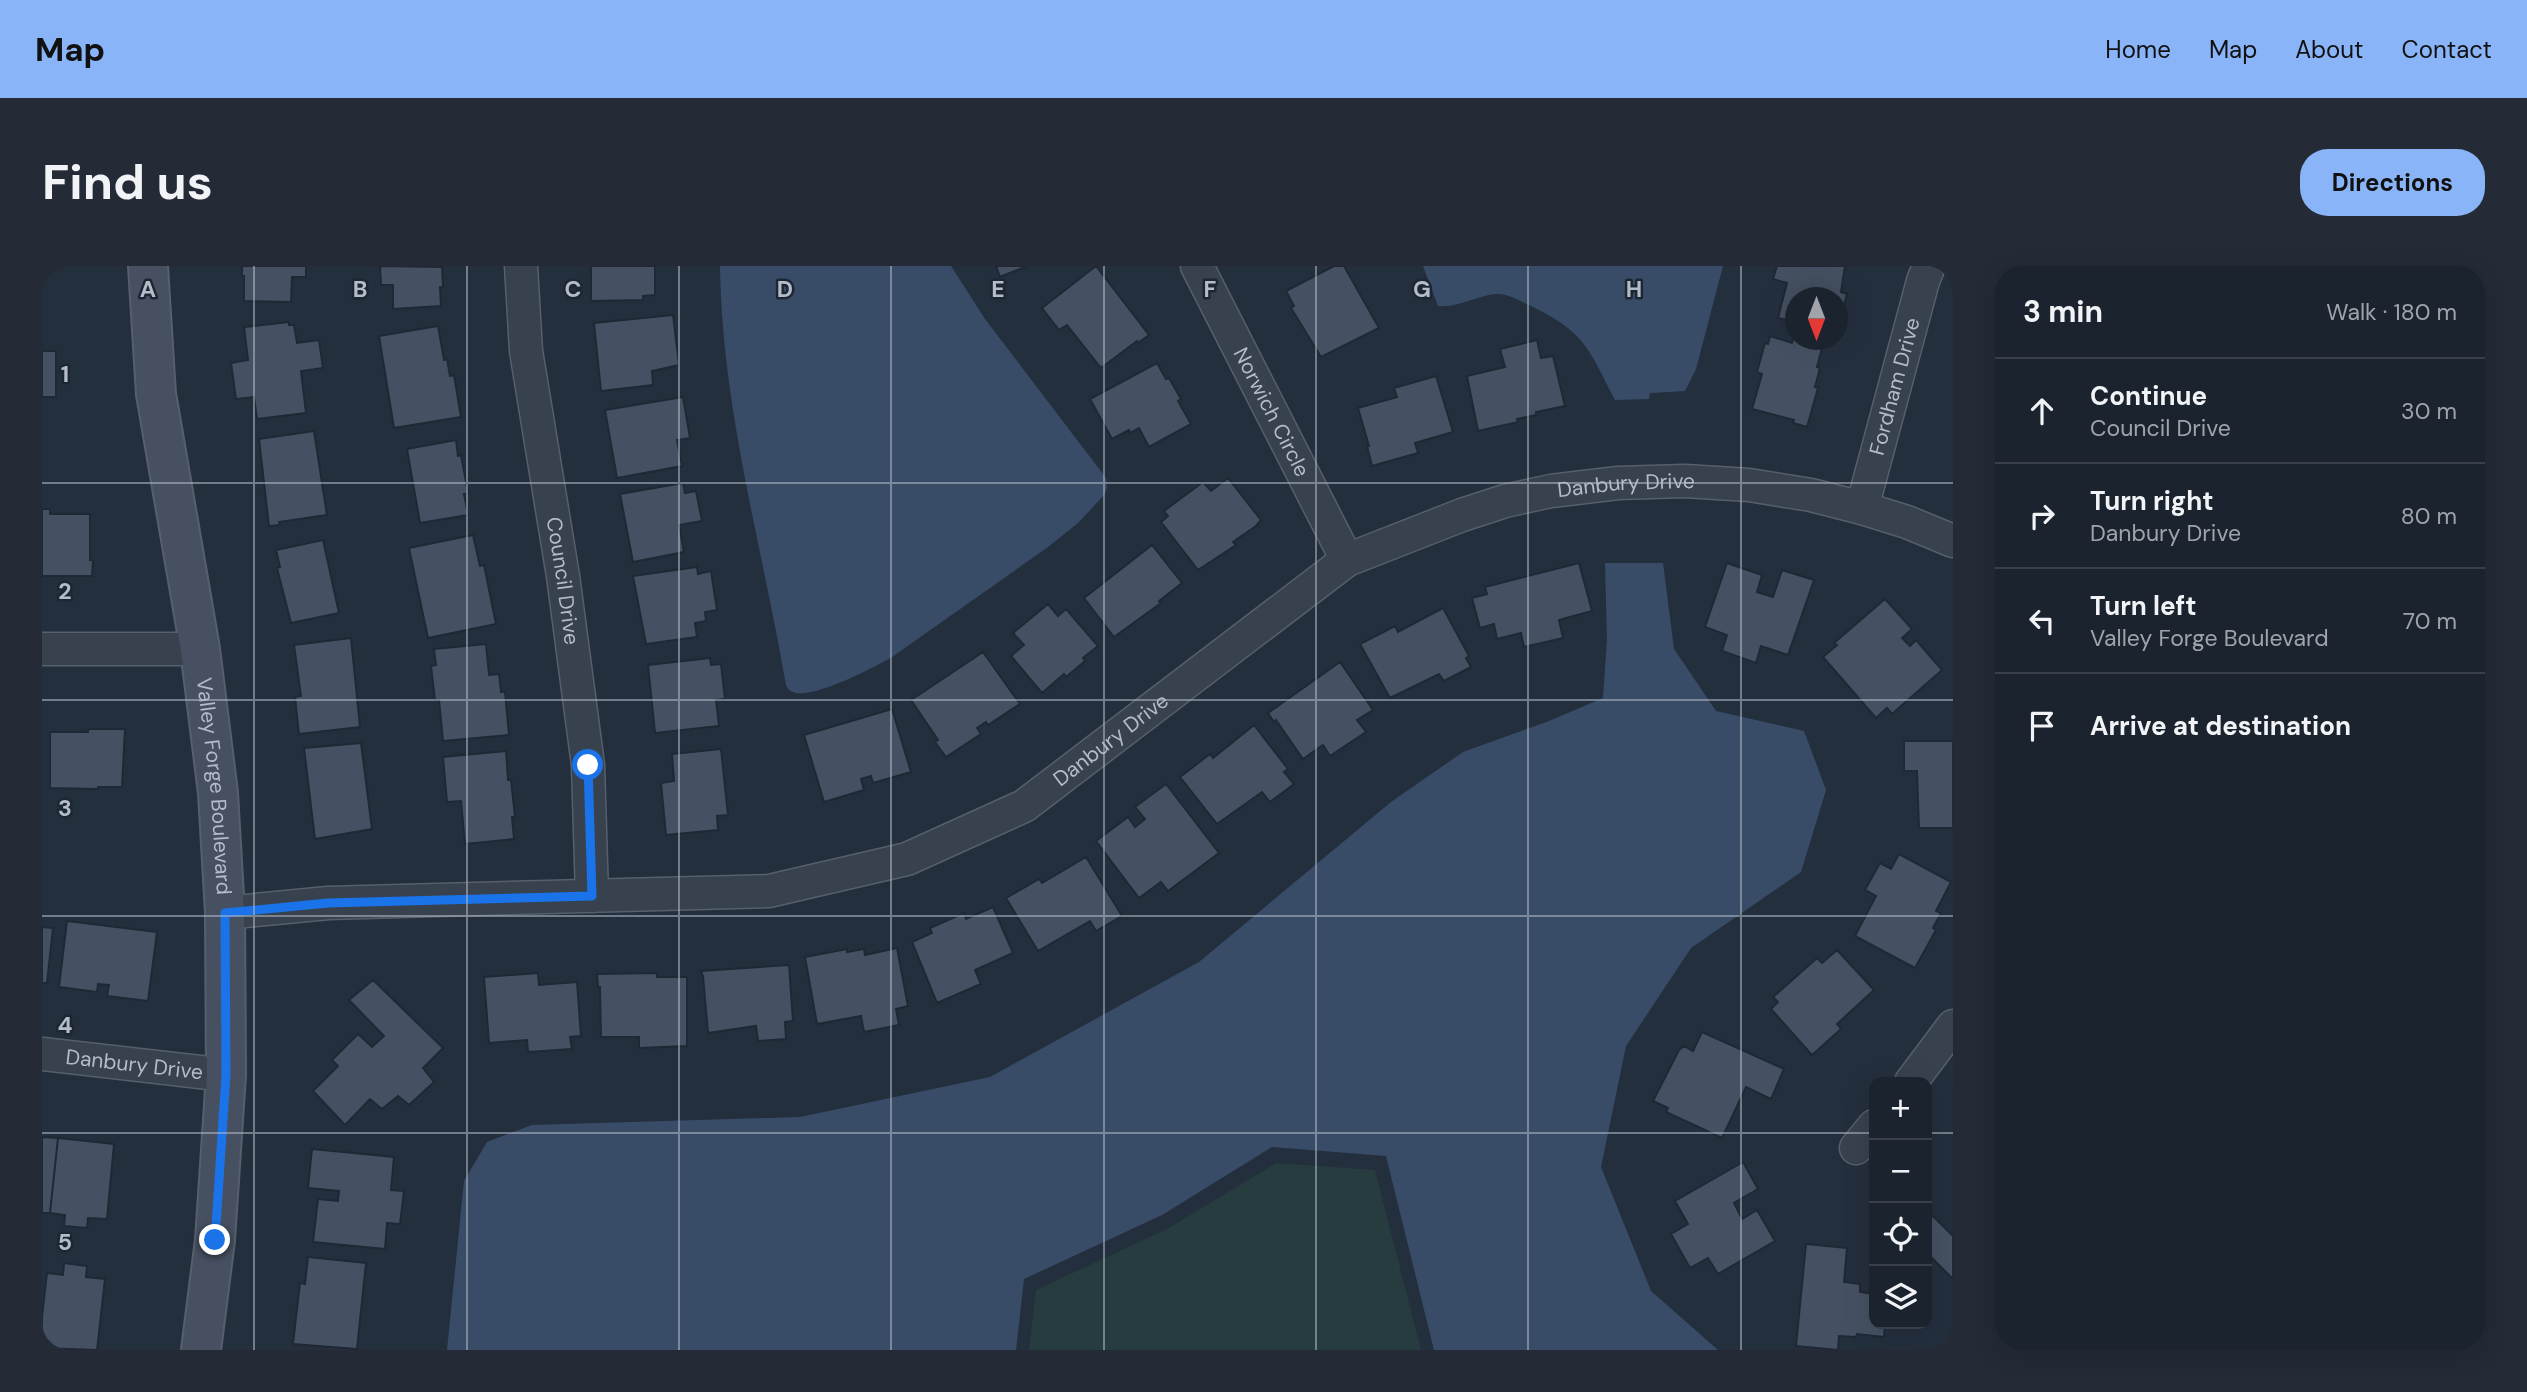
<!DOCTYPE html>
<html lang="en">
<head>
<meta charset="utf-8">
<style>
	body { margin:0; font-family:"DM Sans",sans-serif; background:#242b36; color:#f1f3f6 }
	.controls { position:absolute; right:21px; bottom:21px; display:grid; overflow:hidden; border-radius:14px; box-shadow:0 7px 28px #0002 }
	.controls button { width:63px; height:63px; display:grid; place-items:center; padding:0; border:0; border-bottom:2px solid #39404a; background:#1b232e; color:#f1f3f6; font:35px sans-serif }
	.compass { position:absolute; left:1743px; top:21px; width:63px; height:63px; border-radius:50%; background:#1b232e; box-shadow:0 7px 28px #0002; rotate:180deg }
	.stop { position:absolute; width:21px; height:21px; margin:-16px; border:5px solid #1a73e8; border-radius:50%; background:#fff }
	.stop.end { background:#1a73e8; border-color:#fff; box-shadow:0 2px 7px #0008 }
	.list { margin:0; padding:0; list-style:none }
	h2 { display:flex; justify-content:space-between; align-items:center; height:91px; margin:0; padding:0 28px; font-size:30px }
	h2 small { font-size:23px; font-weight:400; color:#a0a4aa }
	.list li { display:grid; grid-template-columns:46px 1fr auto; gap:21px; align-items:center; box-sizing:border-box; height:105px; padding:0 28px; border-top:2px solid #39404a }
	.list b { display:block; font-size:26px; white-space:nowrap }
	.list p { margin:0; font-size:23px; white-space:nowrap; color:#a0a4aa }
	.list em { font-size:23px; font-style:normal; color:#a0a4aa }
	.icon { flex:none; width:38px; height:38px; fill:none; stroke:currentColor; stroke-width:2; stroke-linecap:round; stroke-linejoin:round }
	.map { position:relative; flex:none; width:1911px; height:1084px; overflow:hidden; border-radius:28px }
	header { display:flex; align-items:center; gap:42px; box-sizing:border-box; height:98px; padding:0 35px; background:#8ab4f8; color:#111 }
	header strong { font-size:33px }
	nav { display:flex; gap:38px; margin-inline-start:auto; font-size:24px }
	.intro { display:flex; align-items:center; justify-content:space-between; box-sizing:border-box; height:168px; padding:0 42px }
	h1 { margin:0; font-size:49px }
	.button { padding:18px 32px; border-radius:28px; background:#8ab4f8; color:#111; font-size:24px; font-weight:700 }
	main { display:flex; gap:42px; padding:0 42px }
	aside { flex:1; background:#1b232e; border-radius:28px; box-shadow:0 7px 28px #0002 }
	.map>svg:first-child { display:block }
	.green { fill:#263c3f }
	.water { fill:#394c67 }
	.building { fill:#455162; stroke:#1f2835; stroke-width:2 }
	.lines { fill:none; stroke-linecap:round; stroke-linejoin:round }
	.street-casing { stroke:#565f6c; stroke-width:35 }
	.secondary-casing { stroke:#565f6c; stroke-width:42 }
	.street { stroke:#38414e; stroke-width:32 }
	.secondary { stroke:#465061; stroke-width:38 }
	.route { stroke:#1a73e8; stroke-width:9 }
	.grid { fill:none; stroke:#b4bcc9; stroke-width:2; stroke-opacity:0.55 }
	.labels { text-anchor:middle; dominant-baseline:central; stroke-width:5; stroke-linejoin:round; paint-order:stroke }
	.street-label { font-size:21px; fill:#b4bcc9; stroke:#1d2633 }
	.grid-label { font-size:23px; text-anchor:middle; font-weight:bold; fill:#b4bcc9; stroke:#1d2633; stroke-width:5; stroke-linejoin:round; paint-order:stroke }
</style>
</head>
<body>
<header>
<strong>Map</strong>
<nav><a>Home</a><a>Map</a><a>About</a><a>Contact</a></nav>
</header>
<div class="intro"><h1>Find us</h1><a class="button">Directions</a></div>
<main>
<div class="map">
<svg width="1911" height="1084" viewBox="0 0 1911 1084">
	<rect width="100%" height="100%" fill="#242f3e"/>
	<path class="green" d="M1234,897L1333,904L1379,1084H987L994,1024L1125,963Z"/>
	<path class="water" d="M678,0H909L943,53L1064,212L1065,222L1062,229L1036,257L1006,281L850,391C833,401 770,434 751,426C747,424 746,423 744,419C720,280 680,142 678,0Z
		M1381,0H1681L1654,103L1643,125L1608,127L1607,133L1573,134C1547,83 1543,66 1489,40C1478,35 1466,27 1454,28C1433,30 1417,42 1396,40Z
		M1563,297H1621L1632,383L1674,445L1762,465L1784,524L1759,606L1649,682L1584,780L1559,901L1609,1025L1676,1084H1392L1344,890L1230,881L1120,949L982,1013L974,1084H405L422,915L445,876L490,859L758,851L948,811L1157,696L1349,536L1421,486L1507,455L1561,432L1565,374Z"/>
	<path class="building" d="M200,0H264V11H250L249,36L202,35V10H200Z
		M338,0L400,1L401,21H398L399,40L351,43V19H339Z
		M549,0H613V29L601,30V34L549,35Z
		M954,0H985L958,11Z
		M1054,0L1107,69L1096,77L1095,75L1059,102L1025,59L1017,64L1000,42Z
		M1292,0H1302L1337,62L1279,91L1249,42L1252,40L1244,25Z
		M1735,0H1803L1799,26L1805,28L1796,63V32H1754V56L1736,52L1745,17L1731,13Z
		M631,49L637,99L610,105L611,119L559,125L552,57Z
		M247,56V59H252L255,77L277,74L281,102L259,105L264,147L215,153L212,131L194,133L189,97L206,94L202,61Z
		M396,60L402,94L405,93L408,110L412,109L419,151L352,162L337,70Z
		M1728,70L1750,77L1752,70L1754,74H1765L1781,78L1775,101L1778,102L1773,121L1776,122L1765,161L1751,157L1752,154L1710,143L1720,108L1715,106L1723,77L1726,78Z
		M1495,74L1499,92L1511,90L1523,140L1494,146V149L1475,153L1476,156L1436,165L1425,110L1463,101L1458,83Z
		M0,85H14V131H0Z
		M1115,97L1124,113L1127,112L1139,133L1136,135L1149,158L1107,181L1097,162L1088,167L1087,164L1070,173L1048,133Z
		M1394,110L1411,166L1373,177L1376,187L1330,200L1325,180H1327L1316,142L1355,131L1352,122Z
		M641,131L648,172L635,174L640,200L575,212L563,144Z
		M272,165L285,249L237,256L238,259L227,260L217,173Z
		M414,174L416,190L419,189L426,227L422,228L426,249L378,257L365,183Z
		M1186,212L1219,254L1214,260L1191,276L1194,279L1156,304L1119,256L1126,250L1122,245L1161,216L1169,225Z
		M641,217L643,227L654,225L660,255L637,259L642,286L591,296L578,228Z
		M0,243H8V248H48V294H51L50,310H0Z
		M431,269L438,300L442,299L454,358L386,372L367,282Z
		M281,274L297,347L249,357L235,302L238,301L234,284Z
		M1110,279L1140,317L1117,335L1119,337L1072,371L1042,332Z
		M1537,297L1550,345L1517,354L1521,372L1482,381L1479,367L1455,373L1452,358L1438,362L1430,332L1445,328L1443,321Z
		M1685,297L1720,309L1715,326L1731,331L1740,304L1772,314L1746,389L1719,380L1714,397L1680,385L1685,369L1663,361Z
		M655,301L656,308L669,305L675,344L663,346L664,355L653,357L655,371L604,378L591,310Z
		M1843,333L1870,363L1860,372L1868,380L1874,374L1900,404L1850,448L1845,442L1834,452L1781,391L1795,379L1792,377Z
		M1006,338L1016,350L1024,343L1056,380L1041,392L1043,395L1024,411L1022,408L1000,427L969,390L982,379L971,367Z
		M1401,342L1427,390L1424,392L1429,401L1402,415L1397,408L1348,432L1318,378L1353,360L1356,366Z
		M309,372L318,461L257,468L253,431L259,430L252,379Z
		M444,378L447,409L457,408L459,426H463L467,469L401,475L397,434H393L389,400L394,399L392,383Z
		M941,386L978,438L946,459L944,456L935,462L939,468L904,491L893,476L896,474L869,434Z
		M668,392L669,399L679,398L683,433L674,434L677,460L613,467L606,399Z
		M1298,396L1331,444L1315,454L1324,466L1288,490L1281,479L1261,493L1234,454L1232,456L1226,447Z
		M850,443L869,506L831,517L829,510L819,513L822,524L782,536L762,469Z
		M1212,459L1246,503L1242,506L1252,518L1228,536L1220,526L1175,558L1138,511L1168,488L1171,492Z
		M46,463H83L80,521H56V523L8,522V466H46Z
		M1862,475H1911V562H1877L1875,505H1862Z
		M319,477L330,563L273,573L262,482Z
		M679,483L686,549L675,550L676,564L624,569L619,517L632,515L630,488Z
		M464,485L466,514H469L473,551H470L472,573L423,578L419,535L405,536L401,491Z
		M1124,518L1177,587L1126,625L1119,616L1097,632L1054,575L1086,551L1093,561L1103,553L1093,541Z
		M1857,588L1909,616L1894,645L1899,647L1891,662L1894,664L1873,702L1813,670L1834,630L1823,624L1838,597L1849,603Z
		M1044,591L1080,650L1054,665L1048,655L996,685L964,632L997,613L1000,617Z
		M951,641L971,687L933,704L939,718L895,737L870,676L890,667L888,662L922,647L924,653Z
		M25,655L115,666L106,735L65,730L67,719L56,718L55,726L17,721Z
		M0,661L11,662L5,717H0Z
		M855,682L866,740L854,743L857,759L822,766L819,750L775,758L763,691L805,683V686L822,683L823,689Z
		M1795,684L1832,724L1795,758L1799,763L1770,789L1729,743L1736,736L1731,731L1775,692L1780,697Z
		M747,699L751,755L743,756L744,773L716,775L714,760L666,767L661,710L659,705Z
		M496,707L497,719L535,716L539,770L528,771L530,783L486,786L485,774L447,777L442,711Z
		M615,707V711H645V780L597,782V771H559L558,721H556L555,708Z
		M331,714L401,782L381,802L392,816L367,839L356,830L340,843L328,833L303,859L271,825L296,800L290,794L316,768L330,781L342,770L307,734Z
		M1660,766L1742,803L1729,833L1704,821L1680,872L1624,846L1626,842L1611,835L1637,784L1642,780L1651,785Z
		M0,871L16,872L8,947H0Z
		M16,872L72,878L65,953L46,952L45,962L22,960L23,949L8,947Z
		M270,883L352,891L349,924L362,925L358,958L345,957L343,983L271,976L276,933L296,935L297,925L266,922Z
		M1701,896L1716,923L1692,937L1700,953L1715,944L1733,975L1676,1008L1666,992L1648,1002L1629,968L1646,958L1633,935Z
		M1891,950L1911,970V1013L1885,987V956Z
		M1764,978L1805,982L1802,1016L1818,1018V1026L1832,1028V1058H1843L1842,1071L1815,1068L1814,1071L1797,1070L1796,1084L1754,1080Z
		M266,991L324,997L315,1083L251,1078L258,1017L263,1018Z
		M22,997L45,1000L44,1011L63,1013L55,1084L0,1082V1051L5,1007L21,1009Z"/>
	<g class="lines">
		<g class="street-casing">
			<g id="street">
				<path id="s1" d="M479,0L484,85L521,310L546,499L550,630"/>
				<path id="s2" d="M1155,0L1305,294"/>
				<path id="s3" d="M1820,242L1881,15L1887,0"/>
				<path d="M0,383H158"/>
				<path id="s4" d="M183,647L286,637L727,625L865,593L982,540L1305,294L1420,249L1463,235L1509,225L1576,217L1643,215L1707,219L1769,229L1820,242L1865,256L1911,275"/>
				<path id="s5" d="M0,788L184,809"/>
				<path d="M1869,816L1911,760"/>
				<path d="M1814,882L1832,860"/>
			</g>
		</g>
		<g class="secondary-casing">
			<g id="secondary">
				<path id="s6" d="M106,0L114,128L158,383L176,527L183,647L184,809L173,974L159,1084"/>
			</g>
		</g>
		<use href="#street" class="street"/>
		<use href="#secondary" class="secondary"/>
	</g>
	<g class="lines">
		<path class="route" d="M173,974L184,809L183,647L286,637L550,630L546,499"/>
	</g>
	<path class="grid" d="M212,0V1084M425,0V1084M637,0V1084M849,0V1084M1062,0V1084M1274,0V1084M1486,0V1084M1699,0V1084M0,217H1911M0,434H1911M0,650H1911M0,867H1832M1885,867H1911"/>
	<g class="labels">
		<g class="street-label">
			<text stroke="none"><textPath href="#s3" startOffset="126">Fordham Drive</textPath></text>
			<text stroke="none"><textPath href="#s2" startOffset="164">Norwich Circle</textPath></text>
			<text stroke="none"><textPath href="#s4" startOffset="1512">Danbury Drive</textPath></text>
			<text stroke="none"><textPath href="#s1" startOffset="318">Council Drive</textPath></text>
			<text stroke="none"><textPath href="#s4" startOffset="924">Danbury Drive</textPath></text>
			<text stroke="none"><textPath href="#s6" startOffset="525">Valley Forge Boulevard</textPath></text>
			<text stroke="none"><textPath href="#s5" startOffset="93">Danbury Drive</textPath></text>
		</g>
	</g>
	<g class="grid-label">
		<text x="106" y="31">A</text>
		<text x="318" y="31">B</text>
		<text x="531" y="31">C</text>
		<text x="743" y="31">D</text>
		<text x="956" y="31">E</text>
		<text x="1168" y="31">F</text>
		<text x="1380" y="31">G</text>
		<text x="1592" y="31">H</text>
		<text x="23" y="116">1</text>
		<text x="23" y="333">2</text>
		<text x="23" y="550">3</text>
		<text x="23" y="767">4</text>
		<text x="23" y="984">5</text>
	</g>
</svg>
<div class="controls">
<button>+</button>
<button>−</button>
<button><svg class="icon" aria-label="locate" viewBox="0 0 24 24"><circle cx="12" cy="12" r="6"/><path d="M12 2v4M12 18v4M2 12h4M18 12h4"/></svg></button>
<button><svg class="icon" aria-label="layers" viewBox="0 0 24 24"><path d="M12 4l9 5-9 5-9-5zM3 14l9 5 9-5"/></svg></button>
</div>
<svg class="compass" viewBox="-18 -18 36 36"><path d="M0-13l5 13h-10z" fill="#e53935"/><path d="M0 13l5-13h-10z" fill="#a0a4aa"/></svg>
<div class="stop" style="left:546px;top:499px"></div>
<div class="stop end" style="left:173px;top:974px"></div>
</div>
<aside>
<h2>3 min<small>Walk · 180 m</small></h2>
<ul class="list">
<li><svg class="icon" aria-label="ahead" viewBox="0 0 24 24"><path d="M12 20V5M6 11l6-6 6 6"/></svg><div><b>Continue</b><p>Council Drive</p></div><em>30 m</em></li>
<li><svg class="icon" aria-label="right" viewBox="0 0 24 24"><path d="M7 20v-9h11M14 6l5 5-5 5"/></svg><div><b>Turn right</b><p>Danbury Drive</p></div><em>80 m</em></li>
<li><svg class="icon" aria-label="left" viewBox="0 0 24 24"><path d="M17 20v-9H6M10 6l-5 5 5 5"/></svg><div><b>Turn left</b><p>Valley Forge Boulevard</p></div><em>70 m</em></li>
<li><svg class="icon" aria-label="arrive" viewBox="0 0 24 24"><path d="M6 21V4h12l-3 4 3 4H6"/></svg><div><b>Arrive at destination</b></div></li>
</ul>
</aside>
</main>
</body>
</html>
